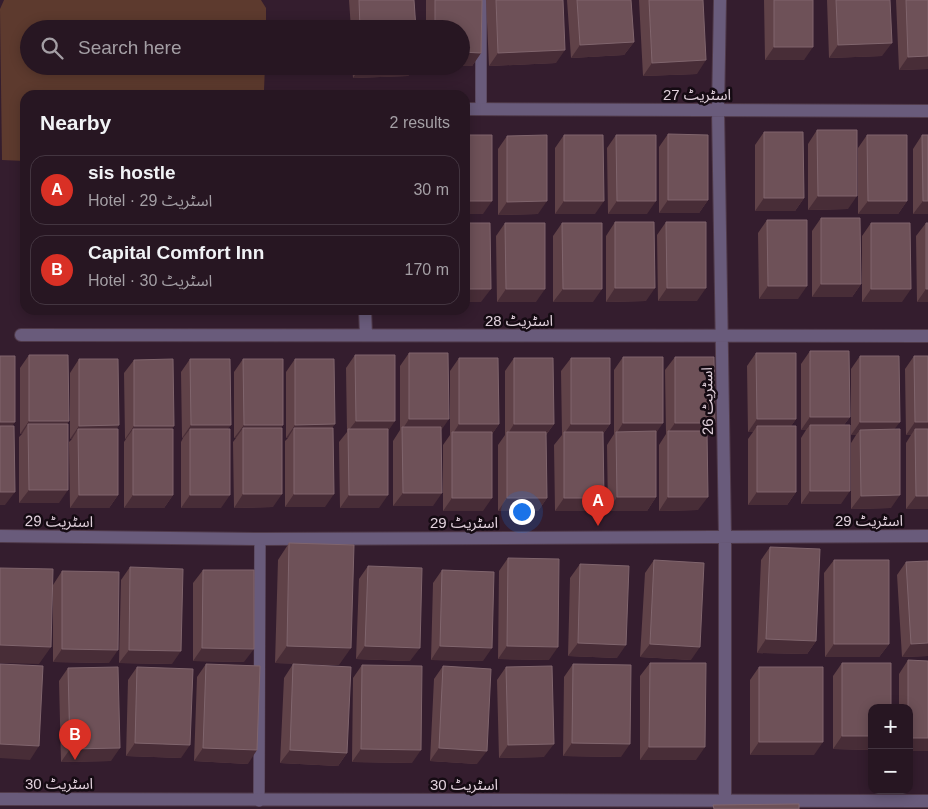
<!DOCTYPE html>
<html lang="en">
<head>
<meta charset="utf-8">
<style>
	body { margin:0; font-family:Arial,"Noto Sans Arabic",sans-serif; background:#2f1f2a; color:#f1f3f6 }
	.controls { position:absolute; right:15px; bottom:15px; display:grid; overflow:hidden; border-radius:10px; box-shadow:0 2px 12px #0003 }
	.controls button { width:45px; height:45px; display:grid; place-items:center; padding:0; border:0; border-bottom:1px solid #433540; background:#271622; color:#f1f3f6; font:25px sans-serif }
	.you { position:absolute; left:521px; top:511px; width:18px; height:18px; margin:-12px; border:4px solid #fff; border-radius:50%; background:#1a73e8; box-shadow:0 0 0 8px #1a73e833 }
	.badge { display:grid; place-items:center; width:32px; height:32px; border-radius:50%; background:#d93025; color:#fff; font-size:16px; font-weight:700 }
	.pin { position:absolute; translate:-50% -41px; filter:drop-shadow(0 1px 2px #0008) }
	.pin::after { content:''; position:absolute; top:26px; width:18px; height:15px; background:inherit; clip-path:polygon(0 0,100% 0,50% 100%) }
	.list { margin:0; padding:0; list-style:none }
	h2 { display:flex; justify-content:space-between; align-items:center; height:65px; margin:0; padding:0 20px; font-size:21px }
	h2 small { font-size:16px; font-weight:400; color:#a49fa5 }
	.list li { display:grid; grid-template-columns:32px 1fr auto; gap:15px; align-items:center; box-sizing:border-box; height:70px; margin:0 10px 10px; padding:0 10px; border:1px solid #433540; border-radius:15px }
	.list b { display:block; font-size:19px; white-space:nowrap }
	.list p { margin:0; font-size:16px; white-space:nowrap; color:#a49fa5 }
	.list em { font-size:16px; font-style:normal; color:#a49fa5 }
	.icon { flex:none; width:28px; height:28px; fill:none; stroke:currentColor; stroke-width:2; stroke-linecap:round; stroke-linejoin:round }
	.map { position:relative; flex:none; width:928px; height:809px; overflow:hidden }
	.search { position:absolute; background:#271622; box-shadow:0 2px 12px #0003; left:20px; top:20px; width:450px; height:55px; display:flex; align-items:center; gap:12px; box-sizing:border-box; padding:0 18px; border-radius:28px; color:#a49fa5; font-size:19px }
	.panel { position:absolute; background:#271622; box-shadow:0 2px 12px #0003; left:20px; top:90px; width:450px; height:225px; border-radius:15px }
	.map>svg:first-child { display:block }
	.green { fill:#5d3a2e }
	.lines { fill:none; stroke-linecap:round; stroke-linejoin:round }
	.service-casing { stroke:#503a4a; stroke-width:12 }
	.minor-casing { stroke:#503a4a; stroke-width:14 }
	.service { stroke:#695b7b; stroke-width:11 }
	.minor { stroke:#695b7b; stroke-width:12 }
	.wall { fill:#604248 }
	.shaded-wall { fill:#482d37 }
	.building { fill:#6e5158; stroke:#80656d }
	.labels { text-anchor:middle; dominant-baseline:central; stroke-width:5; stroke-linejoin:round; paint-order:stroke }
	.street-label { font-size:15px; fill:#e1d1dc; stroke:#150b13 }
</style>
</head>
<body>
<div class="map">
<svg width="928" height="809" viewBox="0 0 928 809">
	<rect width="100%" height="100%" fill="#341d2e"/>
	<path class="green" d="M4,0H261L266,8V29H29V66H265L264,90L283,95H25V161L2,160L0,9Z"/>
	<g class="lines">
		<g class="service-casing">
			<path id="service" d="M481,109V0
				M259,801L260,539"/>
		</g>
		<g class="minor-casing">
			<path id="minor" d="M720,0L718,110L725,537V801
				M465,109L928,111
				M365,310L366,335
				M21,335L928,336
				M0,536L260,539L928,536
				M0,799L928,801"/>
		</g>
		<use href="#service" class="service"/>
		<use href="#minor" class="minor"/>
	</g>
	<path class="wall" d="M349,0H414L416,29H351Z
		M426,0H482L481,53L472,66L461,29H426Z
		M486,0H563L556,63L489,66Z
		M567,0H631L634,42L624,55L571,58Z
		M639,0H703L697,74L643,76Z
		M764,0H813L804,60H765Z
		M827,0H890L882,56L829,58Z
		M896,0H928V69L899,70Z
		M352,66H415L408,76L353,78Z
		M817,130L848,209L808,210V144Z
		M764,132L804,198L795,211H755V145Z
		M668,134L708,200L699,213H659V147Z
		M564,135L595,214H555V148Z
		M616,135L647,214H608L607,148Z
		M867,135L907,201L898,214H858V148Z
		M922,135H928V214H913V149Z
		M507,136L538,214L498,215V149Z
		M821,218L861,284L852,297H812V231Z
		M767,220L798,299H759L758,233Z
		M615,222L646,301L606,302V236Z
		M666,222L697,301H658L657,235Z
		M505,223L536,302H497L496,236Z
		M562,223L593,302H553V236Z
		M871,223L902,302H862V236Z
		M926,223H928V302H917L916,236Z
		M810,351L850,417L844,425L841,504H801V438L806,430H801V364Z
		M409,353L441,430L433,506H393V441L400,430V366Z
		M756,353L796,419L791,426L796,492L787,505H748V439L753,432H748L747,366Z
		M29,355L69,421L66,424L59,503H19V437L22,434H20V368Z
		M355,355L388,431L379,508H340L339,442L347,432L346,368Z
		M860,356L894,429L891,508L851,509V443L856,435H851V369Z
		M914,356H928V509H906V443L911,435H906L905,369Z
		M623,357L656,434V497L647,511H608L607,445L614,434V370Z
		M675,357L707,434L698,510L659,511V445L666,434L665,370Z
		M459,358L499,424L492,434L483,511H443V445L450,435V371Z
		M514,358L554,424L546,435L547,498L538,511H498V445L505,435V371Z
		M571,358L610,424L603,434L594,511H555L554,445L562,435L561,371Z
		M79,359L119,425L116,429L118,495L109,508H70L69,442L72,439H70V373Z
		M190,359L228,429L221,508H181V442L183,438H182L181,372Z
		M243,359L283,425L280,428L273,507L234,508L233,442L236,438H234V372Z
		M295,359L332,428L325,507H285V441L288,438H286V372Z
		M134,360L171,429L173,495L164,508H124V442L126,439H125L124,373Z
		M289,543L339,665L275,663L278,560Z
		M770,547L816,641L807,654L757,653L761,560Z
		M508,558L549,660L498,659L499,571Z
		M654,560L691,660L640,657L645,573Z
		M834,560L889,644L879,657H825L824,573Z
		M906,562L928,656L902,657L897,575Z
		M580,564L617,658L568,656L570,578Z
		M368,566L410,661L356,659L359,579Z
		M130,567L172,664L119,663L121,580Z
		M203,570L244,662L193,661V583Z
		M442,570L483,661L431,660L433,583Z
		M62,571L109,663L53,662V585Z
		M908,660L928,751H909V708H899V674Z
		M650,663L696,760H640V676Z
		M842,663L872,708V750L833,749V676Z
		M206,664L248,764L194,761L197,677Z
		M293,664L347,753L338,766L280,763L284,678Z
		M573,664L621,757L563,756L564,677Z
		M362,665L412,763L352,762L353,678Z
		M443,666L477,764L430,761L434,679Z
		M137,667L181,758L126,756L128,680Z
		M506,667L544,757L499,758L497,680Z
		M759,667L814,755H750V680Z
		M68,668L111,761L61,762L59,681Z"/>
	<path class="shaded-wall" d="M634,42L624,55L571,58L580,45Z
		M892,43L882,56L829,58L838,45Z
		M774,47H813L804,60H765Z
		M565,50L556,63L489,66L498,53Z
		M461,52L481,53L472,66H461Z
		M928,56V69L899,70L908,57Z
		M706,60L697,74L643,76L652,63Z
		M361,66H415L408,76L353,78Z
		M818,196H857L848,209L808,210Z
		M764,198H804L795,211H755Z
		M668,200H708L699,213H659Z
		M465,201H492L483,214H465Z
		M547,201L538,214L498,215L507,202Z
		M564,201H604L595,214H555Z
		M617,201H656L647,214H608Z
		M868,201H907L898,214H858Z
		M923,201H928V214H913Z
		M821,284H861L852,297H812Z
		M768,286H807L798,299H759Z
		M615,288H655L646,301L606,302Z
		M667,288H706L697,301H658Z
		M465,289H491L481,302H465Z
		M506,289H545L536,302H497Z
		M563,289H602L593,302H553Z
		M871,289H911L902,302H862Z
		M926,289H928V302H917Z
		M810,417H850L840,430L810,425L806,430H801Z
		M409,419H449L440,432L402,430Z
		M757,419H796L787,432L757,426L753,432H748Z
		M29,421H69L60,434L28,424L22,434H20Z
		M356,421H395L386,434L348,431Z
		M0,422H15L6,435H0Z
		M860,422H900L890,435L860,430L856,435H851Z
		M915,422H928V435L915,429L911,435H906Z
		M623,423H663L654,436L616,434Z
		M675,423H715L705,436L668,433Z
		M335,424L325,438L294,428L288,438H286L295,425Z
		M459,424H499L490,437L452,435Z
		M514,424H554L544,437L507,435Z
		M571,424H610L601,437L564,434Z
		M119,425L110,439L78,429L72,439H70L79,426Z
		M191,425H231L221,438L190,429L183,438H182Z
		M244,425H283L274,438L243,428L236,438H234Z
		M134,426H174L164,439L133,429L126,439H125Z
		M29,490H68L59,503H19Z
		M810,491H850L841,504H801Z
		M0,492H15L5,505H0Z
		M757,492H796L787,505H748Z
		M403,493H442L433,506H393Z
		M243,494H282L273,507L234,508Z
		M294,494H334L325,507H285Z
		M79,495H118L109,508H70Z
		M133,495H173L164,508H124Z
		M190,495H230L221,508H181Z
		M349,495H388L379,508H340Z
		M900,495L891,508L851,509L861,496Z
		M916,496H928V509H906Z
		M617,497H656L647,511H608Z
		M668,497H708L698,510L659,511Z
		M452,498H492L483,511H443Z
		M507,498H547L538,511H498Z
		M564,498H604L594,511H555Z
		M766,639L816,641L807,654L757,653Z
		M578,643L626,645L617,658L568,656Z
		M928,643V656L902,657L911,644Z
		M650,644L700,647L691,660L640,657Z
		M834,644H889L879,657H825Z
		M0,645L51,647L39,664L0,663Z
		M287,646L351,648L339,665L275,663Z
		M365,646L420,648L410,661L356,659Z
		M440,646L492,648L483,661L431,660Z
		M507,646L558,647L549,660L498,659Z
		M202,648L254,649L244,662L193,661Z
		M62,649L118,650L109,663L53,662Z
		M129,650L181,651L172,664L119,663Z
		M842,736H872V750L833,749Z
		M909,738H928V751H909Z
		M759,742H823L814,755H750Z
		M135,743L190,745L181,758L126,756Z
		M572,743L630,744L621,757L563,756Z
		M0,744L39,746L30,760L0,758Z
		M554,744L544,757L499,758L508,745Z
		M649,747H705L696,760H640Z
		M120,748L111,761L61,762L70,749Z
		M203,748L257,750L248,764L194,761Z
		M439,748L487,751L477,764L430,761Z
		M361,749L421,750L412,763L352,762Z
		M290,750L347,753L338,766L280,763Z"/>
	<path class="building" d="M359,0H414L416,29H360Z
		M435,0H482L481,53L461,52V29H435Z
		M496,0H563L565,50L498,53Z
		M577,0H631L634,42L580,45Z
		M649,0H703L706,60L652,63Z
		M774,0H813V47H774Z
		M836,0H890L892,43L838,45Z
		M906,0H928V56L908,57Z
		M817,130H857V196H818Z
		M764,132H803L804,198H764Z
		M668,134L708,135V200H668Z
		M465,135H492V201H465Z
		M547,135V201L507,202V136Z
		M564,135H603L604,201H564Z
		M616,135H656V201H617Z
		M867,135H907V201H868Z
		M922,135H928V201H923Z
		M821,218H860L861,284H821Z
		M767,220H807V286H768Z
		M615,222H654L655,288H615Z
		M666,222H706V288H667Z
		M465,223H490L491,289H465Z
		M505,223H545V289H506Z
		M562,223H602V289H563Z
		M871,223H910L911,289H871Z
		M926,223H928V289H926Z
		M810,351H849L850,417H810Z
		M409,353H448L449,419H409Z
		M756,353H796V419H757Z
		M29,355H68L69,421H29Z
		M355,355H395V421H356Z
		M0,356H15V422H0Z
		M860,356H899L900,422H860Z
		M914,356H928V422H915Z
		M623,357H663V423H623Z
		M675,357H714L715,423H675Z
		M459,358H498L499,424H459Z
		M514,358H553L554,424H514Z
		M571,358H610V424H571Z
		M79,359H118L119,425L79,426Z
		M173,359L174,426H134V360Z
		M190,359H230L231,425H191Z
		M243,359H283V425H244Z
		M295,359H334L335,424L295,425Z
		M28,424H68V490H29Z
		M810,425H850V491H810Z
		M0,426H14L15,492H0Z
		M757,426H796V492H757Z
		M402,427H441L442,493H403Z
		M243,428H282V494H243Z
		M294,428H333L334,494H294Z
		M78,429H118V495H79Z
		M133,429H173V495H133Z
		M190,429H230V495H190Z
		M348,429H388V495H349Z
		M900,429V495L861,496L860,430Z
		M915,429H928V496H916Z
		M656,431V497H617L616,432Z
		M668,431H707L708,497H668Z
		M452,432H492V498H452Z
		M507,432H546L547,498H507Z
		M564,432H603L604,498H564Z
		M289,543L354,545L351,648L287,646Z
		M770,547L820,549L816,641L766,639Z
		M508,558L559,559L558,647L507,646Z
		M654,560L704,563L700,647L650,644Z
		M834,560H889V644H834Z
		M928,561V643L911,644L906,562Z
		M580,564L629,566L626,645L578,643Z
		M368,566L422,568L420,648L365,646Z
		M130,567L183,569L181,651L129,650Z
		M0,568L53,569L51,647L0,645Z
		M203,570H254V649L202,648Z
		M442,570L494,572L492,648L440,646Z
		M62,571L119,572L118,650L62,649Z
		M908,660L928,661V738H909V708H908Z
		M650,663H706L705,747H649Z
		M842,663H891V708H872V736H842Z
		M0,664L43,666L39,746L0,744Z
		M206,664L260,666L257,750L203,748Z
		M293,664L351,667L347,753L290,750Z
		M573,664L631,665L630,744L572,743Z
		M362,665L422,666L421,750L361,749Z
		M443,666L491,669L487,751L439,748Z
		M552,666L554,744L508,745L506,667Z
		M118,667L120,748L70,749L68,668Z
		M137,667L193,669L190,745L135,743Z
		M759,667H823V742H759Z
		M799,804V809H714L713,805Z"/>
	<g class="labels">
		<g class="street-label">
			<text x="697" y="94">اسٹریٹ 27</text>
			<text x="519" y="320">اسٹریٹ 28</text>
			<text transform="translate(707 401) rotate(-91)">اسٹریٹ 26</text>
			<text x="869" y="520">اسٹریٹ 29</text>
			<text transform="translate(59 521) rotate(1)">اسٹریٹ 29</text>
			<text x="464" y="522">اسٹریٹ 29</text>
			<text x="59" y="783">اسٹریٹ 30</text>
			<text x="464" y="784">اسٹریٹ 30</text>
		</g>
	</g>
</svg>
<div class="controls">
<button>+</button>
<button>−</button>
</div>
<div class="you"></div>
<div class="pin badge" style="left:598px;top:526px">A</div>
<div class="pin badge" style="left:75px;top:760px">B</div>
<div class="search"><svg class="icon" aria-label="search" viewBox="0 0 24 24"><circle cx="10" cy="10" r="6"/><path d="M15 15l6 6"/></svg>Search here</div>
<section class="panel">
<h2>Nearby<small>2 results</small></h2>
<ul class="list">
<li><span class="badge">A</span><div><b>sis hostle</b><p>Hotel · اسٹریٹ 29</p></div><em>30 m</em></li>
<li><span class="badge">B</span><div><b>Capital Comfort Inn</b><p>Hotel · اسٹریٹ 30</p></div><em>170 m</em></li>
</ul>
</section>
</div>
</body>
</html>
